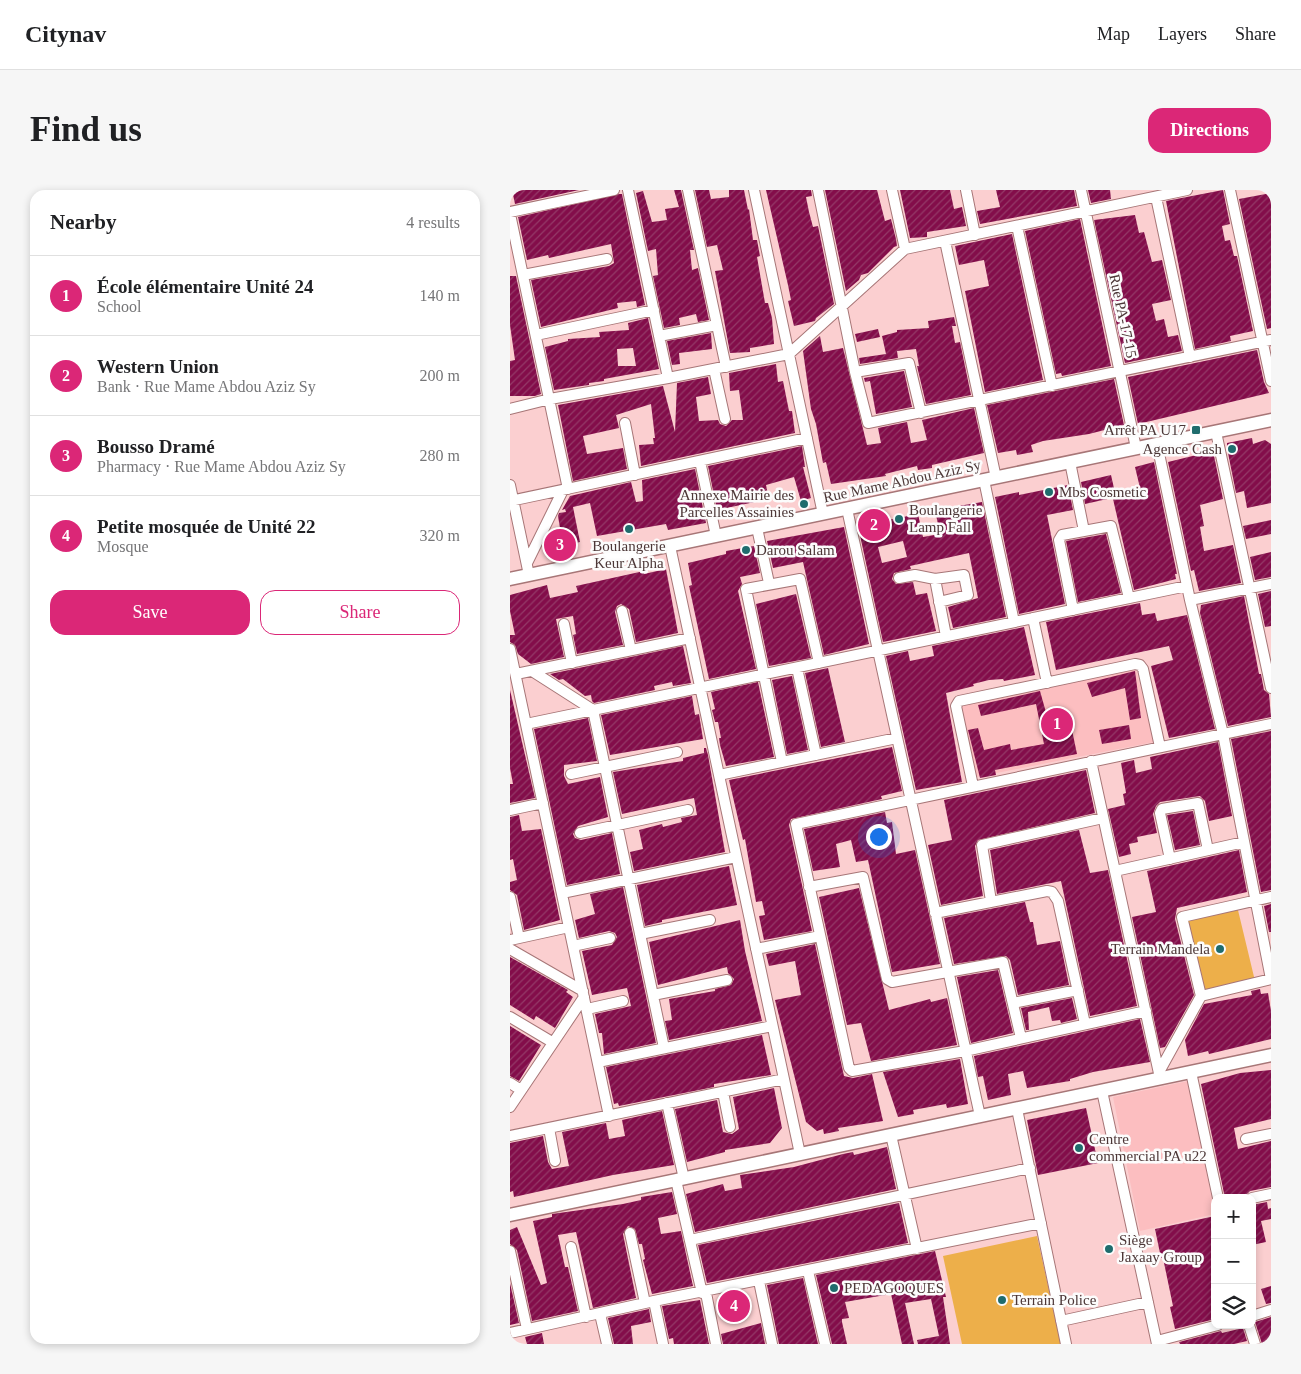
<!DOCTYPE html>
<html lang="en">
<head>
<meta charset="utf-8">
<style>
	body { margin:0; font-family:Georgia,serif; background:#f6f6f6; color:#202124 }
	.controls { position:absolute; right:15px; bottom:15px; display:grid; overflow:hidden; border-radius:10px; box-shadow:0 2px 8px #0003 }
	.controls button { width:45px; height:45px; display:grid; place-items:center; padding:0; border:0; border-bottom:1px solid #e0e0e0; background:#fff; color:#202124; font:25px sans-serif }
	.you { position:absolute; left:368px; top:646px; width:18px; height:18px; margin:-12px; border:4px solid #fff; border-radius:50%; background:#1a73e8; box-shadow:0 0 0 8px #1a73e833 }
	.badge { display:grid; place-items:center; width:32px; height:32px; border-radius:50%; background:#db2777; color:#fff; font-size:16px; font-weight:700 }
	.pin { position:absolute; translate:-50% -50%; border:2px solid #fff; box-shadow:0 1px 5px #0006 }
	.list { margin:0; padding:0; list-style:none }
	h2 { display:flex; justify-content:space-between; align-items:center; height:65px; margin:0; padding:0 20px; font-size:21px }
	h2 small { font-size:16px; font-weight:400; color:#757577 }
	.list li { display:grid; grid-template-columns:32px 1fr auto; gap:15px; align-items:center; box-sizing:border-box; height:80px; padding:0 20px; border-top:1px solid #e0e0e0 }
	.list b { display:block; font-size:19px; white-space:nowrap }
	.list p { margin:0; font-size:16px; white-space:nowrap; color:#757577 }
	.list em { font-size:16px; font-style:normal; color:#757577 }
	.actions { display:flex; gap:10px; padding:15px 20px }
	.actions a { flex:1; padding:11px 0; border:1px solid #db2777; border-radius:15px; text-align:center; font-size:18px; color:#db2777 }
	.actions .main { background:#db2777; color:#fff }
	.icon { flex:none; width:28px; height:28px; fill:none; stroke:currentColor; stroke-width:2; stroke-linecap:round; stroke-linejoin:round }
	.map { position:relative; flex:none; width:761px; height:1154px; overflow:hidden; border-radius:15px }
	header { display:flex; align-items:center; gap:30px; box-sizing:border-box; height:70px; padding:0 25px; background:#fff; border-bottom:1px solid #e0e0e0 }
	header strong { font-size:24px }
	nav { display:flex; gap:28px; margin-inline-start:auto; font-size:18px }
	.intro { display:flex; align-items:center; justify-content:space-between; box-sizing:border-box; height:120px; padding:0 30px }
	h1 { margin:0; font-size:35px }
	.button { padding:12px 22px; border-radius:15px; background:#db2777; color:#fff; font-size:18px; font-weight:700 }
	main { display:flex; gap:30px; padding:0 30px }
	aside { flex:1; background:#fff; border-radius:15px; box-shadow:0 2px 8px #0003 }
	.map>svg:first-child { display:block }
	.built { fill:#fcbec0 }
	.pitch { fill:#edaf4a }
	.building { fill:url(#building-hatch); fill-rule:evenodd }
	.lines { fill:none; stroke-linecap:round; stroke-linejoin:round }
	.minor-casing { stroke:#a77677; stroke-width:12 }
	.tertiary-casing { stroke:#a77677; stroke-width:15 }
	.minor { stroke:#fff; stroke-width:10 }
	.tertiary { stroke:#fff; stroke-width:12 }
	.poi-dot { fill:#1f6c6d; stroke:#fcfcfc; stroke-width:2 }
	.labels { text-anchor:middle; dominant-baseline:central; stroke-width:5; stroke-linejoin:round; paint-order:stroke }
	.street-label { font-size:15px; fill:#4c3737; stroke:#fcfcfc }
	.poi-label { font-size:15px; fill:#4c3737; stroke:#fcfcfc; text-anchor:start }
</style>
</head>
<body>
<header>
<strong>Citynav</strong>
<nav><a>Map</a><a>Layers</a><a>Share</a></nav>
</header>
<div class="intro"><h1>Find us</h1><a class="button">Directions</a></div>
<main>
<aside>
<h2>Nearby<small>4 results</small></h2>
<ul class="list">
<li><span class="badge">1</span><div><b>École élémentaire Unité 24</b><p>School</p></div><em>140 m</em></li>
<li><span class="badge">2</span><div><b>Western Union</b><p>Bank · Rue Mame Abdou Aziz Sy</p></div><em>200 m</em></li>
<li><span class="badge">3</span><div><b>Bousso Dramé</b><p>Pharmacy · Rue Mame Abdou Aziz Sy</p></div><em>280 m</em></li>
<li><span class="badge">4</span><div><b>Petite mosquée de Unité 22</b><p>Mosque</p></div><em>320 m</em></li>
</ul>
<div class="actions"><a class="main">Save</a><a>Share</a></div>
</aside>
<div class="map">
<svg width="761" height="1154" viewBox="0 0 761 1154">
	<defs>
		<pattern id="building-hatch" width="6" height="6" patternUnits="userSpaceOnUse" patternTransform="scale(1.25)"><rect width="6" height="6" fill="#830d4a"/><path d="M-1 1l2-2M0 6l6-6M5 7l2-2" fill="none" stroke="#943a68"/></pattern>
	</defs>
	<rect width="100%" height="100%" fill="#fbcfd0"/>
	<path class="built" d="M626,479L644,552L466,587L450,515Z
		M678,891L705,1024L630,1041L603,907Z"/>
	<path class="pitch" d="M727,716L745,791L693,803L676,727Z
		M527,1046L551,1154H452L433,1066Z"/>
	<path class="building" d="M2,0H69L5,14Z
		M164,0H171L184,60H180L182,80L188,78L199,130L188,132L186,124L169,128L170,135L154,138L143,86L148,85L146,59L138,61L126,3L133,1L142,32L157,30L155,19L169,17Z
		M185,0H199L201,9L219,7V0H234L238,20L239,19L243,50H247L250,66L247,67L255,113H258L262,128L264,154L240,158V162L220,163L205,81L213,80L207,55L197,57Z
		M256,0H301L302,6L296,7L299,22L303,37L308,36L324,114L306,128L305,131L284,136L278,111L281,110L278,95Z
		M315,0H367L375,31L381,29L386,49L387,56L384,57L358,83L351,85L349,90L336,101Z
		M390,0H440L444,19L452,17L456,36L417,42V47L400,48Z
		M486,0H564L567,16L470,34L467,21L490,17Z
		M578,0H600L601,9L581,13Z
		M713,0L720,34L712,36L715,51L720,50L724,66H727L743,141L720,146L721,151L685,159L656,11Z
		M761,3V138L757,139L729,9Z
		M109,4H112L135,115L127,117L126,111L107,113L108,118L31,137L21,90L99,76L104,73L101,54L39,68L38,65L17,70L8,27Z
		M625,25L629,43L634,42L642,72L652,70L661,110L642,114L646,131L654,129L658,147L668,145L672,161L615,173L584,30Z
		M570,29L601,176L552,186L551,183L546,184L515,41Z
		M502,44L533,190L475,202L455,101L479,96L474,70L449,75L445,56Z
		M0,86H6L31,204L25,206H0V171L5,170L0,135Z
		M444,127L446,136H442L445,153L450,152L461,205L416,214L407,176H409L406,159L387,161L388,168L350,174L349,168L376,164L372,146L387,142V140L419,138L418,131Z
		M138,128L149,179L94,189V191L79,193V195L44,200L35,157L58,151V149L90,147L89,142L119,140L118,133ZM123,158L126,176H108L107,159Z
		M368,139L370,147L347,152L345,144Z
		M201,143L202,159L169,163L170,174L162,175L157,151Z
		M310,146L313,162L333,158L357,255L371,253L368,238L397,232L401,253L417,250L412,230L464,218L474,263L422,275V278L408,280L407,276L375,284L376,286L321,294L316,272L313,273L306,234L301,219L293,161Z
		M747,160L754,192L759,203L628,234L618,187Z
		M266,174L268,192L273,191L279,221H282L285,243L131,276L129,255L144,254L143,248H145L141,214L106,225L109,238L73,246L77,264L113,258L117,279L63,291L48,215L153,196L165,242L167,193L198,187L201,204L186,207L189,231L208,230L210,234L216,236L222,230H233L229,200L220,201L219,183Z
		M394,181L402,217L366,224L360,191L355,192L354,188Z
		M604,189L614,235L579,244L533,251L521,255L523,262L507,265L506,260L488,263L477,215Z
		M742,248L743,254L755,250L761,254V313L737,318L734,301L726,303L717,258V253Z
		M292,256L295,277H293L301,308L291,311L284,287L256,295L259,309L207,320L198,276Z
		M703,261L713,309L690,315L694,336L690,337L694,361L723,355L731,393L689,401L684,380L681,381L658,272Z
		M644,272L667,384H665L666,389L624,400L603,309L631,302L625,277Z
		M185,279L196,333L158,340L156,334L87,346L80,313L63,317L70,352L53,356L48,326L49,323L56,322L55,319L52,320L60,306L121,292L126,312L133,311L132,290Z
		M601,285L606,307L575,314L571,292Z
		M558,295L563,320L537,325L555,414L509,424L485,307L509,302V305Z
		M472,312L496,427L443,438L438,417L468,408L459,363L400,376L401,379L384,383L382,389L386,394L403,392L406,405L417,403L426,441L373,452L348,336L408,324L413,347L430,344L425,320ZM393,351L397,367L372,373L368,357Z
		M761,330V344L736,349L733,336Z
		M334,337L359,454L314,465L293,372L263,378L257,351Z
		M596,344L611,403L568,412L556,351Z
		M244,356L250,383L230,387L232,394L228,401L246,479L199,489L179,396L182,395L178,373L216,364V361Z
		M761,362V387L745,390L740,367Z
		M156,379L168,443L126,452L119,419L111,414L107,416L105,422L113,455L67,464L63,445L66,444L63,426L46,429L54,467L21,474L8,464L5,455L0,452V445H5L0,421V405L37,395L40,408L68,402L66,396L134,381V384Z
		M761,401V436L755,437L748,404Z
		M286,404L301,468L259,476L246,414Z
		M734,406L749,484H751L754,500L759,504L761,527L718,536L690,423L691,415Z
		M630,413L632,425L645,423L647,431L677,425L705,539L659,548L641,476L663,470L659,456L546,480L536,432Z
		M514,437L525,485L494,491L493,489L479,490L463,494L464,496L436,503L452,592L406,600L376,466L398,461L400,471L424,466L422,456Z
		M173,456L181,493L163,496L162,492L144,496L145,500L84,513L82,511L81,505L75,506L53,489L49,490L40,484Z
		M318,478L335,552L311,557L295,483Z
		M625,481L631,528L620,530L615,498L582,507L577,493Z
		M282,486L298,560L277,564L262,490Z
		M248,492L264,567L216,576L210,555L209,548H211L208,532H205L202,520L205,519L201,502Z
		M0,500L25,608L0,613V594H3L0,578Z
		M530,501L537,526L558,521L567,564L485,580L486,585L470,588L458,540L468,538L474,560L500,554L501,560L534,554L526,514L471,526L468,515Z
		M182,506L185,525L189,524L193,549L100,565L91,525Z
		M78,528L87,571L54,575V586L58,594L90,587L98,627L68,636L63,644L65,648L71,650L102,643L110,684L57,695L24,539Z
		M619,535L621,549L592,554L589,540Z
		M761,541V700L751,702L721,549Z
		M708,552L722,626L699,631L695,611L690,606L650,612L646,616L643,624L647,643L627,647L628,652L619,654L621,664L609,667L598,619L615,615L613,604L616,603L611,573L624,570L626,583L642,579L640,567Z
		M382,557L392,601L371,606L372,609L281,629L279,635L302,741L254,750L249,726L255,725L252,711L246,712L235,649L233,650L219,590Z
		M194,558H196L198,565L215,662L124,681L120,662L133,659L129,640L152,634L153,637L172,632L171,628L187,625L184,608L112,624L103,582L173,571V568L194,563Z
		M576,580L585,623L468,650L465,656L473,706L431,715L418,655L442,650L434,610Z
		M683,621L690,655L665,660L657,625Z
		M375,622L377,633L382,632L386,664L405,660L430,774L382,782L358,670L346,672L341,650L326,654L330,677L303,681L294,639Z
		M9,625L12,641L31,639L50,730L14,740L7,705L0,700V692L7,690L3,669L0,670V627Z
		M569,640L580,683L598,680L627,816L580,826L551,691L487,704L480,660Z
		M729,660L737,702L667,718L665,729L684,805L655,857L650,858L622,727L646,722L637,681Z
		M219,676L227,715L152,730V732L135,736L127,695Z
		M113,697L146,853L94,864L92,843H89L85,824L121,816L117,798L82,805L72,761L102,755L107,747L105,743L99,741L69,748L65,730L85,724L80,704Z
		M349,698L379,820L420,809L421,812L437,808L447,855L361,871L351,833L337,835L309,707Z
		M515,712L520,732H523L527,755L550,751L559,795L508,805L500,770L496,766L444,774L434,728Z
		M761,714V742H759L754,716Z
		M230,730L235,761L252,831L159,850L155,831L162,830L159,809L205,801V799L221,795L224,789L218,783L217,777L148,795L139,752Z
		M305,754L334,886L343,888L362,884L373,931L328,938L329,941L314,944L313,939L307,941L296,932L265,810L291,805L285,771L259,776L256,764Z
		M0,767L58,800L56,802L63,807L45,838L26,826L24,830L0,815Z
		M488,780L503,843L461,853L447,787Z
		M750,799L751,804L758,803L761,821V849L699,864L698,861L678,866L675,850L694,814L742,805L741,801Z
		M562,808L567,829L551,833L550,830L542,831L539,817L518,822L519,840H516L511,818Z
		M630,829L640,872L583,882L560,889V891L517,898L513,881L498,884L501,905L478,910L473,886L468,887L464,866Z
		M0,836L31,855L9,891L0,886Z
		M252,845L261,885L204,894V897L109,916L108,913L104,914L96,877Z
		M450,869L458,914L437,918L436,914L403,920L404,924L388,927L373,882Z
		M761,880V929L724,938L728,959L761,951V997L740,1001L735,1006L715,1008L691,894L730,883Z
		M264,898L272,938L260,953L215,960V962L177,972L165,919L207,910L213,942L222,944L229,939L223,907Z
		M576,918L588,973L528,985L517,930Z
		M152,921L164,975L103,985L4,1007L3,1001L0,1002V953L33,946L38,972L42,979L59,976L52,942L96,933L99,949L115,946L112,930Z
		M377,957L386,999L185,1042L176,1004L213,994L215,1001L232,998L230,985L284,977L333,964L343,962L344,965Z
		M162,1002L167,1024L148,1028L151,1044L171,1041L183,1096L142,1104L133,1070L135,1069L132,1054H129L125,1039L118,1036L113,1044L126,1108L83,1118L66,1042L48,1045L55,1077H58L68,1121L22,1131L7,1060L0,1054V1040L7,1037L31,1095L37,1093L23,1031L42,1027V1024L113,1014L131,1010V1007Z
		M757,1012L758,1019L761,1018V1029L751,1031L756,1052L742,1055V1015Z
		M389,1013L398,1053L197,1093L188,1055Z
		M705,1026V1129L665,1139L660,1117L663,1116L653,1068H651L645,1039Z
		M425,1061L436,1107H433L440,1154H408L407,1150L429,1146L421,1109L395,1113L404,1154H392L381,1104L335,1112L339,1128L332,1129V1132L337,1154H322L306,1085Z
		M293,1088L308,1154H269L257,1095Z
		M0,1093L9,1133L0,1135Z
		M761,1096V1113L756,1114L751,1099Z
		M190,1110L199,1154H164L163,1148L159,1149L152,1116Z
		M139,1119L141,1132L121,1136L123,1154H104L98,1128Z
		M761,1127V1154H752L745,1132Z
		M251,1133L255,1154H213L211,1144Z
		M733,1138L737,1151L724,1154H670L669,1152L711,1141L712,1143Z
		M32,1143L34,1154H17L15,1147Z"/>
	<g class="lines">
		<g class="minor-casing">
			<path id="minor" d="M118,0L158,188
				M178,0L216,177
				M244,0L313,324
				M308,0L345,182L358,233L761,150
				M382,0L395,59
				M456,0L465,45
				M571,0L626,258
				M720,0L761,191
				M646,7L680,167
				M0,22L104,0
				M0,24L58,299
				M507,36L542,196
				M435,51L486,288
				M13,85L97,69
				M26,145L144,120
				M149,146L207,135
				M204,179L215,229
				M345,182L399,173L411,223
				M0,219L40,209L158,188L279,164L395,59L677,0
				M115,233L125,285
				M706,242L761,498
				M647,254L680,410L713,544L761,789
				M190,271L206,346
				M560,272L574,341
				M474,290L504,432
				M0,295L19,385
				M0,311L297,248
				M337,319L470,926
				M247,338L259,393
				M160,356L290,964
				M17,373L53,300
				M389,388L405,385L425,389L454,385L458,405L429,412
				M425,389L436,446
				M680,410L761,394
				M563,420L549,350L552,345L601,336L619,408
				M112,421L121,460
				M523,428L537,493
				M54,434L62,473
				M0,459L99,926
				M287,478L306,565
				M22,481L83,520L154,858
				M6,484L180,448
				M16,534L677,396
				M581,571L650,888
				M272,572L236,399L290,389L309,473
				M61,584L167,562
				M209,585L387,548
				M463,596L446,516L449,511L625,474L630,475L633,479L650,557
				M0,620L33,613
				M70,643L178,620
				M660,669L650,623L652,619L688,613L698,660
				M605,681L734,652
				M299,697L353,687L377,789L382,792L493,772L511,848
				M52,703L226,667
				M0,707L9,748
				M481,711L472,655L593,628
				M425,723L537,701L542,702L548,711L575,834
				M130,744L200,730
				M0,750L59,737
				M63,756L100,748
				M0,759L73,801
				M246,759L310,746
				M143,805L217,790
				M691,806L761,789
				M503,813L568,800
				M77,819L113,811
				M636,821L455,861L342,881L339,878L286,634L761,534
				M0,827L42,852
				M88,872L262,836
				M649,882L691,806L672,727L761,707
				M681,882L708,1008
				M0,893L11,900
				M592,901L647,1154
				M213,902L220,937
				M157,913L174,989
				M0,917L74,807
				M507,919L556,1154
				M39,938L45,971
				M381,945L407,1059
				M0,946L274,889
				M736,949L761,944
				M166,990L192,1103
				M742,1008L761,1004
				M120,1043L135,1113
				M180,1050L520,978
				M61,1057L76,1127
				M0,1061L17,1139
				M298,1081L315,1154
				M249,1091L262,1154
				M196,1103L206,1154
				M144,1111L153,1154
				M90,1124L97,1154
				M742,1126L761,1120
				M551,1131L638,1112
				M739,1135L745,1154
				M0,1143L144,1111L531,1033
				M647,1151L708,1135"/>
		</g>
		<g class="tertiary-casing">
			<path id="tertiary" d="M0,389L761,230
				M0,1025L761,865"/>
		</g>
		<use href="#minor" class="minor"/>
		<use href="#tertiary" class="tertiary"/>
	</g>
	<g class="poi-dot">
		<rect x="681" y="235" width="10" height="10" rx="2.5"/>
		<circle cx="722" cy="259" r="5"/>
		<circle cx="539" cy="302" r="5"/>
		<circle cx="294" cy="314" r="5"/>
		<circle cx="389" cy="329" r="5"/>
		<circle cx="119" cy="339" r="5"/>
		<circle cx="236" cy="360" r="5"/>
		<circle cx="710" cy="759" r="5"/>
		<circle cx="569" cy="958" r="5"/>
		<circle cx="599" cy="1059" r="5"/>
		<circle cx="324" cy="1098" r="5"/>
		<circle cx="492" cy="1110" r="5"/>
	</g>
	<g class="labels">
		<g class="street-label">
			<text transform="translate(613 126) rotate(78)">Rue PA-17-15</text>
			<text transform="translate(392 291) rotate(-12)">Rue Mame Abdou Aziz Sy</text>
		</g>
		<g class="poi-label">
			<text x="676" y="240" text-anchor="end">Arrêt PA U17</text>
			<text x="712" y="259" text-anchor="end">Agence Cash</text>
			<text x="549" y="302">Mbs Cosmetic</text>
			<text x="284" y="305" text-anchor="end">Annexe Mairie des<tspan x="284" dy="17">Parcelles Assainies</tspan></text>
			<text x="399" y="320">Boulangerie<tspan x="399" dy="17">Lamp Fall</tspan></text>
			<text x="119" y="356" text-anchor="middle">Boulangerie<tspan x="119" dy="17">Keur Alpha</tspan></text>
			<text x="246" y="360">Darou Salam</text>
			<text x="700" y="759" text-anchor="end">Terrain Mandela</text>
			<text x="579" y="949">Centre<tspan x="579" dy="17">commercial PA u22</tspan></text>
			<text x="609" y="1050">Siège<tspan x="609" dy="17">Jaxaay Group</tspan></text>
			<text x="334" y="1098">PEDAGOQUES</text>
			<text x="502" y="1110">Terrain Police</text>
		</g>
	</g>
</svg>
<div class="controls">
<button>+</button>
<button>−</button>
<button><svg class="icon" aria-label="layers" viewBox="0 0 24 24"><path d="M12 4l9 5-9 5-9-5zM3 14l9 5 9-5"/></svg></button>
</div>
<div class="you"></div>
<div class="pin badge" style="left:547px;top:534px">1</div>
<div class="pin badge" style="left:364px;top:335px">2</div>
<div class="pin badge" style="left:50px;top:355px">3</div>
<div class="pin badge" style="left:224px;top:1116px">4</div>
</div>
</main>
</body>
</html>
